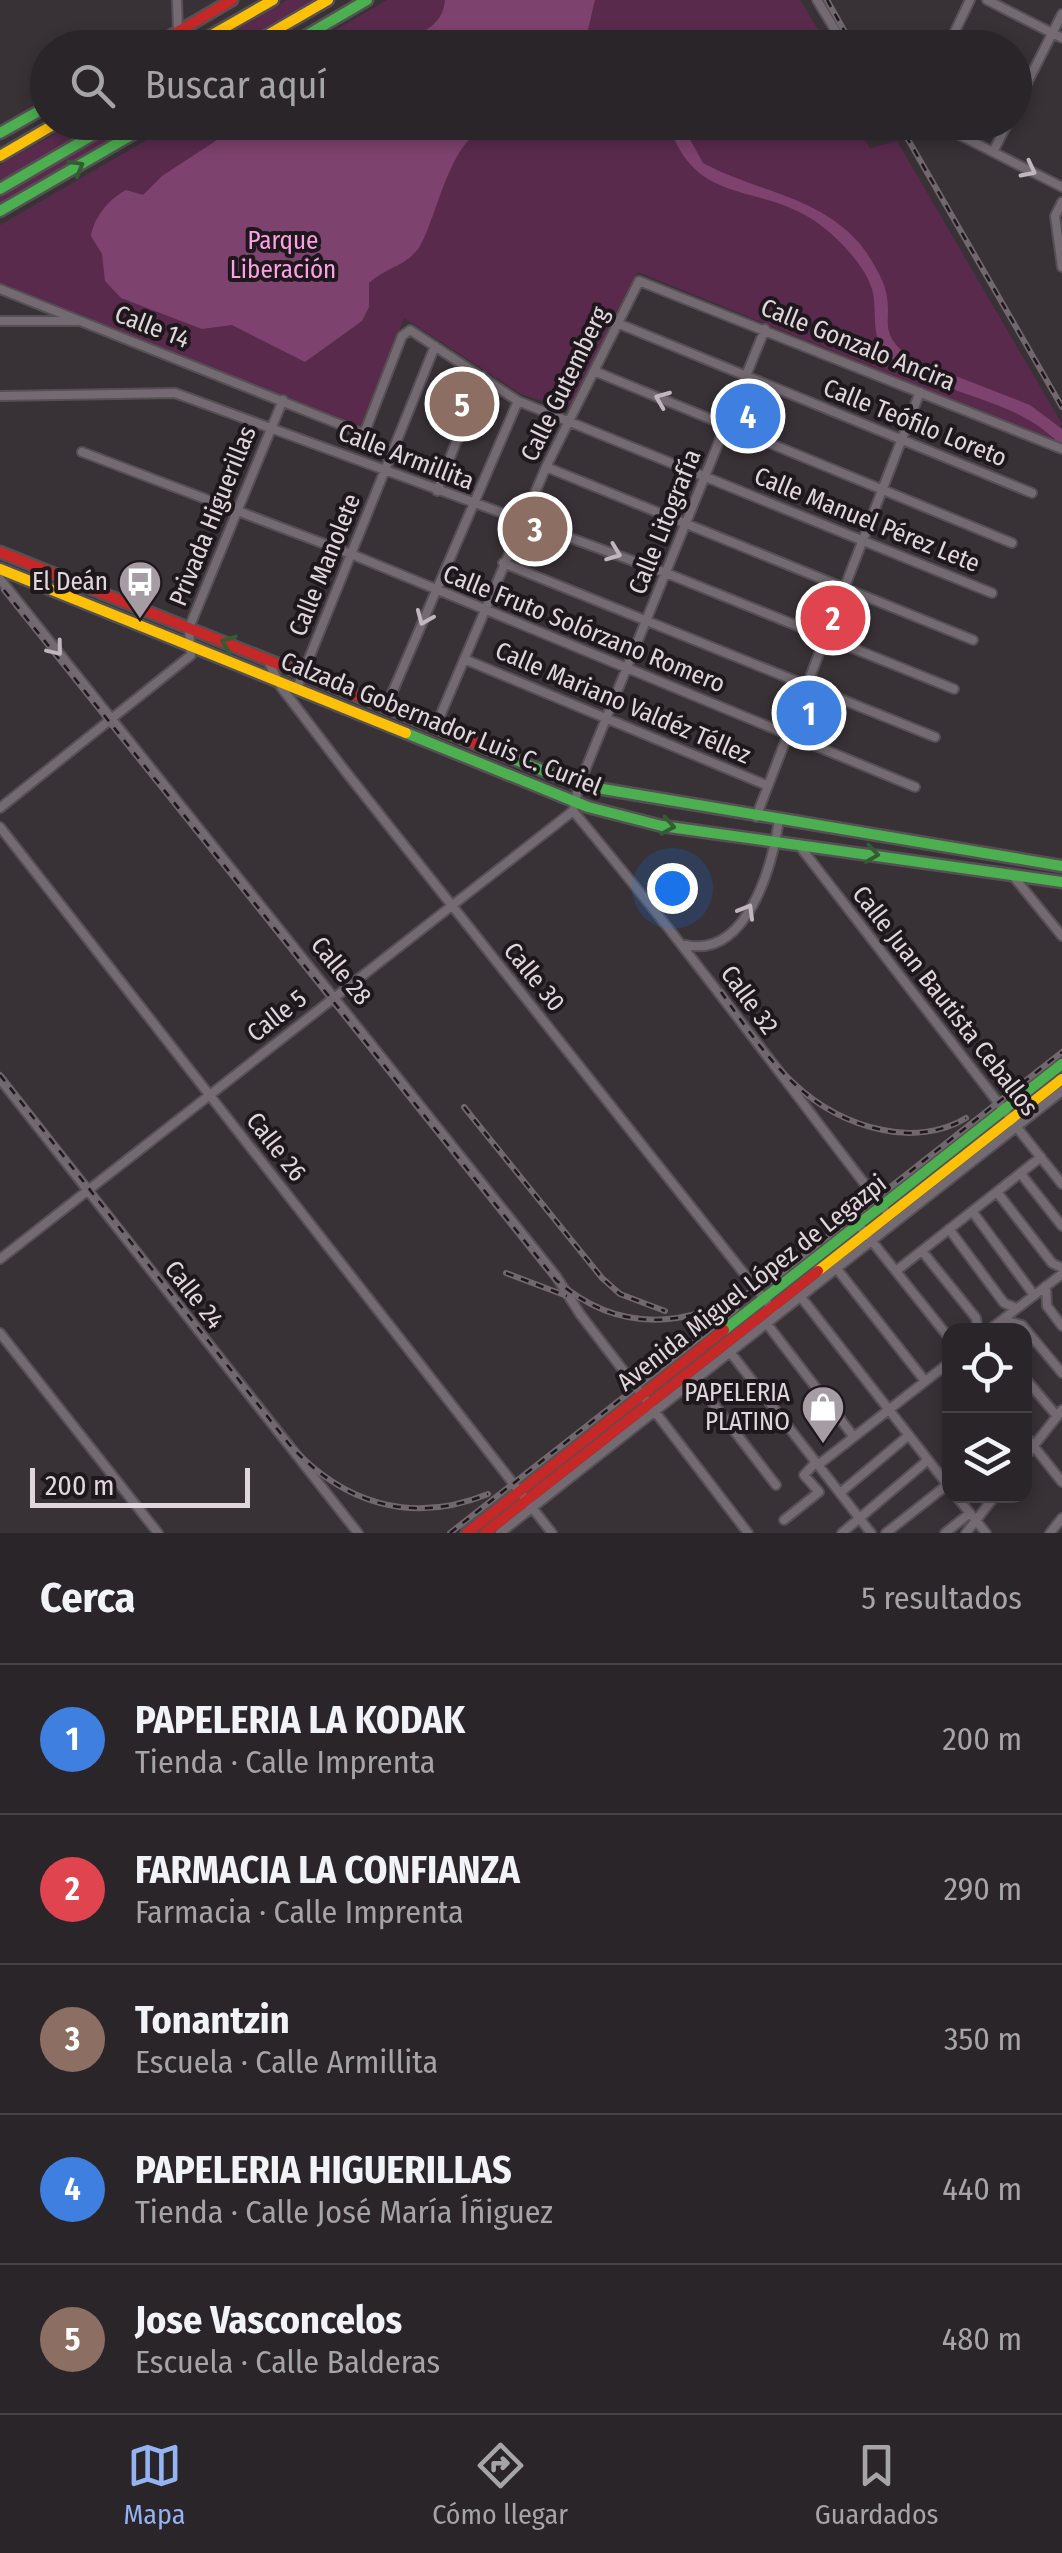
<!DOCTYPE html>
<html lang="es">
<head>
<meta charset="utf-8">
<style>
	body { margin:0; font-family:"Fira Sans Condensed",sans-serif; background:#322d30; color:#f1f3f6 }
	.controls { position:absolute; right:30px; bottom:30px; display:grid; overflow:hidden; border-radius:20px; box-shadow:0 5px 15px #0003 }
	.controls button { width:90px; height:90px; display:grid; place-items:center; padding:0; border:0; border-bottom:2px solid #464245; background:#2a2528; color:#f1f3f6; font:50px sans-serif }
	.scale { position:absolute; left:30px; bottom:25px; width:220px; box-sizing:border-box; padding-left:10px; border:5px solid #e0d7dd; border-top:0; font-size:28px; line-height:35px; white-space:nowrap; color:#e0d7dd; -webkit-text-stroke:8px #1e181c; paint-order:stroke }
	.you { position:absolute; left:672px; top:888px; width:35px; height:35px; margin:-25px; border:8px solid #fff; border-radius:50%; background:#1a73e8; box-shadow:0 0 0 15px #1a73e833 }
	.badge { display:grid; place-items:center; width:65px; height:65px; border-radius:50%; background:#95b2f1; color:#fff; font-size:32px; font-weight:700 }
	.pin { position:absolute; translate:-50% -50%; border:5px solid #fff; box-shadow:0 2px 10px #0006 }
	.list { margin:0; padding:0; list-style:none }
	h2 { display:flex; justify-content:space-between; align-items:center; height:130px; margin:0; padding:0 40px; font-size:42px }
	h2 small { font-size:32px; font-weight:400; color:#a5a5a8 }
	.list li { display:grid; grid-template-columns:65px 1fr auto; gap:30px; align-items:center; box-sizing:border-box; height:150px; padding:0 40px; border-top:2px solid #464245 }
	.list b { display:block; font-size:38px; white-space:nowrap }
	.list p { margin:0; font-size:32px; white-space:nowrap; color:#a5a5a8 }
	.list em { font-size:32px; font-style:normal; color:#a5a5a8 }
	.icon { flex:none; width:55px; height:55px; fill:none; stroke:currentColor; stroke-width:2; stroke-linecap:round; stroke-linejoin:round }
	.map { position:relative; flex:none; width:1062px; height:1533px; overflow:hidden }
	.search { position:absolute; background:#2a2528; box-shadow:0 5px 15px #0003; left:30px; right:30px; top:30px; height:110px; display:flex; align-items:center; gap:25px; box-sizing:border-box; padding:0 35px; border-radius:55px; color:#a5a5a8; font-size:38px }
	.sheet { height:880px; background:#2a2528 }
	nav { display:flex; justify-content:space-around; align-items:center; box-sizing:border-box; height:140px; border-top:2px solid #464245; background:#2a2528; font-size:28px; color:#a5a5a8 }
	nav a { display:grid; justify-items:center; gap:5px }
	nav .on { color:#95b2f1 }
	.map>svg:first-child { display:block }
	.green { fill:#5a2a4d }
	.water { fill:#7e426e }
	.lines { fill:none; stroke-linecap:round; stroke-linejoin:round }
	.street-casing { stroke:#555053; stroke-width:12 }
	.fast-casing { stroke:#555053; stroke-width:15 }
	.slow-casing { stroke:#555053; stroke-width:15 }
	.jam-casing { stroke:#555053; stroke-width:15 }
	.street { stroke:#746b72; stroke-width:8 }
	.fast { stroke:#4caf50; stroke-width:10 }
	.slow { stroke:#ffc107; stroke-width:10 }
	.jam { stroke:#c62828; stroke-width:10 }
	.rail-casing { stroke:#70686d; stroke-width:6 }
	.rail { stroke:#1e181c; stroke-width:2.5; stroke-dasharray:8; stroke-linecap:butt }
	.oneway { stroke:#335c33 }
	.oneway2 { stroke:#c0b7bd }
	.labels { text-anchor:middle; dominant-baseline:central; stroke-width:8; stroke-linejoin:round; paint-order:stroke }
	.park-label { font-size:25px; fill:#fea0e4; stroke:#1e181c }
	.street-label { font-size:25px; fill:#e0d7dd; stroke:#1e181c }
	.poi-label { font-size:25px; fill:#e0d7dd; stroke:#1e181c; text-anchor:end }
</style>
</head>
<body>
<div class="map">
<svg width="1062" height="1533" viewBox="0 0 1062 1533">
	<rect width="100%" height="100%" fill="#383136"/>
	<path class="green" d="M287,0H319L237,47L205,48Z
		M387,0H800L829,47L305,48Z
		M74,123H106L0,184V165Z
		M128,123H145L0,206V196Z
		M176,123H854L870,148L897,141L1062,424L1051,440L638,272L569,410L521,394L404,318L361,430L0,287V225Z"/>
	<path class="water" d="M445,0H595L585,42L639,37L655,47H391C414,34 443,30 445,0Z
		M264,123V122L510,123L505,127C453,115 439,215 420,246C408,266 384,268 369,283V307L362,321L305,362L232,325L202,329L121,298L105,281L102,254L91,236C94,217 109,199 126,190L143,195L162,176L220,138Z
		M668,123H681L703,163C756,192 818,195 860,244C869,255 879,272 884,285C896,321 873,330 912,359L1030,405L1062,429V447C1019,397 945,398 895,361C868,341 878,320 873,293C868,269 841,241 823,227C761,179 697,211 668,123Z"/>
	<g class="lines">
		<g class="street-casing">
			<path id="street" d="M177,0L178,31
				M817,0L846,48
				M987,0L1062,38
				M947,48L970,0
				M1014,109L1062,14
				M934,122L1062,187
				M993,152L1008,122
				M1062,202L1055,216L1062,267
				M0,289L364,434L402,336L410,330L518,401L992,593
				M0,321H76
				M617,323L1032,493
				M594,371L1012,543
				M0,396L175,393L666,573L954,689
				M82,452L351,554L915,787
				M546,467L973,640
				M437,491L482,376
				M503,563L935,737
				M0,579L556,1276L580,1314L748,1533
				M267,659L281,687L346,772L777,1315
				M464,659L766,785
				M297,688L435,346
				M386,707L518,401
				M435,728L546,467L639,281L1062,449
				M0,808L191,655L189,628L283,400
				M573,811C682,940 781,1076 884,1209
				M756,817L920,392
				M0,827L552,1533
				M798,844L1007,1114
				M1013,876L1062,936
				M686,945C747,958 772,867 779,820
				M0,1079L358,1533
				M1015,1125L1062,1184
				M1021,1174L1062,1226
				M997,1192L1052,1263L1062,1268
				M972,1211L1034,1295
				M859,1225L950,1339
				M949,1229L1004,1303L1016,1308
				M922,1251L976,1318L978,1330
				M0,1259L573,811L579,785L765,329
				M837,1269L925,1381
				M896,1271L1041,1157
				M1046,1286L1047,1306L1062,1326
				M801,1297L950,1488
				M1003,1320L1022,1325L1062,1373
				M767,1324L854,1437
				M989,1330L1062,1274
				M0,1333L158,1533
				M730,1352L871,1533
				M1024,1377L1057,1416
				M695,1380L776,1485
				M1024,1434L1062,1482
				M1024,1458L1062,1410
				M818,1465L950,1362
				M840,1493L909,1435
				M956,1496L986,1533
				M784,1520L819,1492L804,1475L816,1462
				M500,1533L1062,1091
				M842,1533L928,1460
				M886,1533L947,1485
				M945,1533L970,1513
				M966,1533L995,1496
				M1050,1533L1062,1518"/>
		</g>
		<g class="fast-casing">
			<path id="fast" d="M285,48L367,0
				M0,133L48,106
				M0,189L115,122
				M0,211L154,122
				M406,733L588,807L662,826L1062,882
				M496,752L579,785L1062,866
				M724,1330L1062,1064"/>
		</g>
		<g class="slow-casing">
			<path id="slow" d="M189,48L273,0
				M245,48L328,0
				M0,156L58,122
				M0,569L406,733
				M818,1271L1062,1079"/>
		</g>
		<g class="jam-casing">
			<path id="jam" d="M150,48L232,0
				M0,552L496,752
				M467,1533L724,1330
				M485,1533L818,1271"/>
		</g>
		<use href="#street" class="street"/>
		<use href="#fast" class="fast"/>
		<use href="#slow" class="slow"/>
		<use href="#jam" class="jam"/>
		<g class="rail-casing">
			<path id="rail" d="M827,0L854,48
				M898,122L1062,407
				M4,590L556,1280C629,1344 707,1322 780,1274
				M721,992C765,1054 803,1114 883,1130C910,1136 942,1133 966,1118
				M0,1075L289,1444C343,1504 412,1525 488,1494
				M464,1107L602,1278L620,1294L665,1311
				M506,1273L567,1296
				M771,1281L1062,1052
				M450,1533L736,1309"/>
		</g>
		<use href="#rail" class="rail"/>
	</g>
	<defs><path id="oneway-chevron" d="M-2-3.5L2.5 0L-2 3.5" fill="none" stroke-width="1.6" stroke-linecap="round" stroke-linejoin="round" transform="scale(2.5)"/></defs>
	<g class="oneway">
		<use href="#oneway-chevron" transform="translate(77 167) rotate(-30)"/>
		<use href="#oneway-chevron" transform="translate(228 643) rotate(-159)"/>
		<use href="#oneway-chevron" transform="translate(668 826) rotate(10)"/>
		<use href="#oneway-chevron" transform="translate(872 854) rotate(8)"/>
	</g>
	<g class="oneway2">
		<use href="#oneway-chevron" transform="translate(1029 170) rotate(27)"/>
		<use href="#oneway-chevron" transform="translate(662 399) rotate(-158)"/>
		<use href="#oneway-chevron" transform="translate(614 553) rotate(21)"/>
		<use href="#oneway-chevron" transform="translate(424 618) rotate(113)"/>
		<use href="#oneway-chevron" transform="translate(56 649) rotate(51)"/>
		<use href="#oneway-chevron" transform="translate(747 911) rotate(-60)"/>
	</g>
	<defs>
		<g id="bus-pin" transform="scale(2.25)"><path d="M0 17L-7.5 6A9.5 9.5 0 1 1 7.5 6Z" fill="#a59da3" stroke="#1e181c"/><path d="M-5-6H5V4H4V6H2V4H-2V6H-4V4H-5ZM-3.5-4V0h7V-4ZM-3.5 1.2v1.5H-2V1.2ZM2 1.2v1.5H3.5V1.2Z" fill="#fff"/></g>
		<g id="shop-pin" transform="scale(2.25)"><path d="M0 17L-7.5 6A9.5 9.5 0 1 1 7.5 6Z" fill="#a59da3" stroke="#1e181c"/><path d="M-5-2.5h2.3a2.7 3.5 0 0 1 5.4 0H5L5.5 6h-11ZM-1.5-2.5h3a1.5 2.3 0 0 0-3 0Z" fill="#fff"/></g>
	</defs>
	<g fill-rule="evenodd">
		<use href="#bus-pin" x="140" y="582"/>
		<use href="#shop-pin" x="823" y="1407"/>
	</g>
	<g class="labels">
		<g class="park-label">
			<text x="283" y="241">Parque<tspan x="283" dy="29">Liberación</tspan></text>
		</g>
		<g class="street-label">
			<text transform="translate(152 327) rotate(21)">Calle 14</text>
			<text transform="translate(858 345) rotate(22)">Calle Gonzalo Ancira</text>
			<text transform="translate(565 384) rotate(-64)">Calle Gutemberg</text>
			<text transform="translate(915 423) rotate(22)">Calle Teófilo Loreto</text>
			<text transform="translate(406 457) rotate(21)">Calle Armillita</text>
			<text transform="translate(213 516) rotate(-68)">Privada Higuerillas</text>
			<text transform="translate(867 520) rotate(22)">Calle Manuel Pérez Lete</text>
			<text transform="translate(665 522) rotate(-68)">Calle Litografía</text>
			<text transform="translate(325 565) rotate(-68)">Calle Manolete</text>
			<text transform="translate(584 629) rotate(22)">Calle Fruto Solórzano Romero</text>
			<text transform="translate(623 703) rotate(23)">Calle Mariano Valdéz Téllez</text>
			<text transform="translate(441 724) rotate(22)">Calzada Gobernador Luis C. Curiel</text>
			<text transform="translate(341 971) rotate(51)">Calle 28</text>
			<text transform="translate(534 977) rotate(51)">Calle 30</text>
			<text transform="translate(749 1000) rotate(54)">Calle 32</text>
			<text transform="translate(945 1001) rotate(52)">Calle Juan Bautista Ceballos</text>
			<text transform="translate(277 1016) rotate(-38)">Calle 5</text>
			<text transform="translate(276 1147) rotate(52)">Calle 26</text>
			<text transform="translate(752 1283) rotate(-38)">Avenida Miguel López de Legazpi</text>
			<text transform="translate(194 1295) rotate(52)">Calle 24</text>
		</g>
		<g class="poi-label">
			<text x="108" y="582">El Deán</text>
			<text x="790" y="1393">PAPELERIA<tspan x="790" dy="29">PLATINO</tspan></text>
		</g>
	</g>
</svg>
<div class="controls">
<button><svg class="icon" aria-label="locate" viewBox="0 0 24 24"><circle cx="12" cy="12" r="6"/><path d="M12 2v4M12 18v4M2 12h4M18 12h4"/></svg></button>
<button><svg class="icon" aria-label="layers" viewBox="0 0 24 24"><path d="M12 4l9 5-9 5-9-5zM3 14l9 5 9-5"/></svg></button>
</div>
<div class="scale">200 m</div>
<div class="you"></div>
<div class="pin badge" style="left:809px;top:713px;background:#3f7fe0">1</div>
<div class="pin badge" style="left:833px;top:618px;background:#e0444e">2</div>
<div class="pin badge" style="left:535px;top:529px;background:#8d6e63">3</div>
<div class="pin badge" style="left:748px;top:416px;background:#3f7fe0">4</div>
<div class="pin badge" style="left:462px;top:404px;background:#8d6e63">5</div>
<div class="search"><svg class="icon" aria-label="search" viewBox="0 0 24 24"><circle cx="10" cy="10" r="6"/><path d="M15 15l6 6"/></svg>Buscar aquí</div>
</div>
<section class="sheet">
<h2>Cerca<small>5 resultados</small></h2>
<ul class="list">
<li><span class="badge" style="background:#3f7fe0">1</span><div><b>PAPELERIA LA KODAK</b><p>Tienda · Calle Imprenta</p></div><em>200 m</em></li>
<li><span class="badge" style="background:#e0444e">2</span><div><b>FARMACIA LA CONFIANZA</b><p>Farmacia · Calle Imprenta</p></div><em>290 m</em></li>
<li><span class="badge" style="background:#8d6e63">3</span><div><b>Tonantzin</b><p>Escuela · Calle Armillita</p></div><em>350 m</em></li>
<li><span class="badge" style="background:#3f7fe0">4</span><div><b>PAPELERIA HIGUERILLAS</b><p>Tienda · Calle José María Íñiguez</p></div><em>440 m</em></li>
<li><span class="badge" style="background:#8d6e63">5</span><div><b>Jose Vasconcelos</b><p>Escuela · Calle Balderas</p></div><em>480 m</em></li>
</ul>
</section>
<nav>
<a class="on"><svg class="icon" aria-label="map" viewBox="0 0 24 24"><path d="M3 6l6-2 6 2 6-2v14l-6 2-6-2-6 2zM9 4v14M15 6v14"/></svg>Mapa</a>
<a><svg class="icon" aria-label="directions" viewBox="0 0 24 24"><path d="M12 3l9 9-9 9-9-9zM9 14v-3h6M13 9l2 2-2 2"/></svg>Cómo llegar</a>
<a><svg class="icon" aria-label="saved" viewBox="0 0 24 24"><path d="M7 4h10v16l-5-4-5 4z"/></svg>Guardados</a>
</nav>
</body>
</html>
